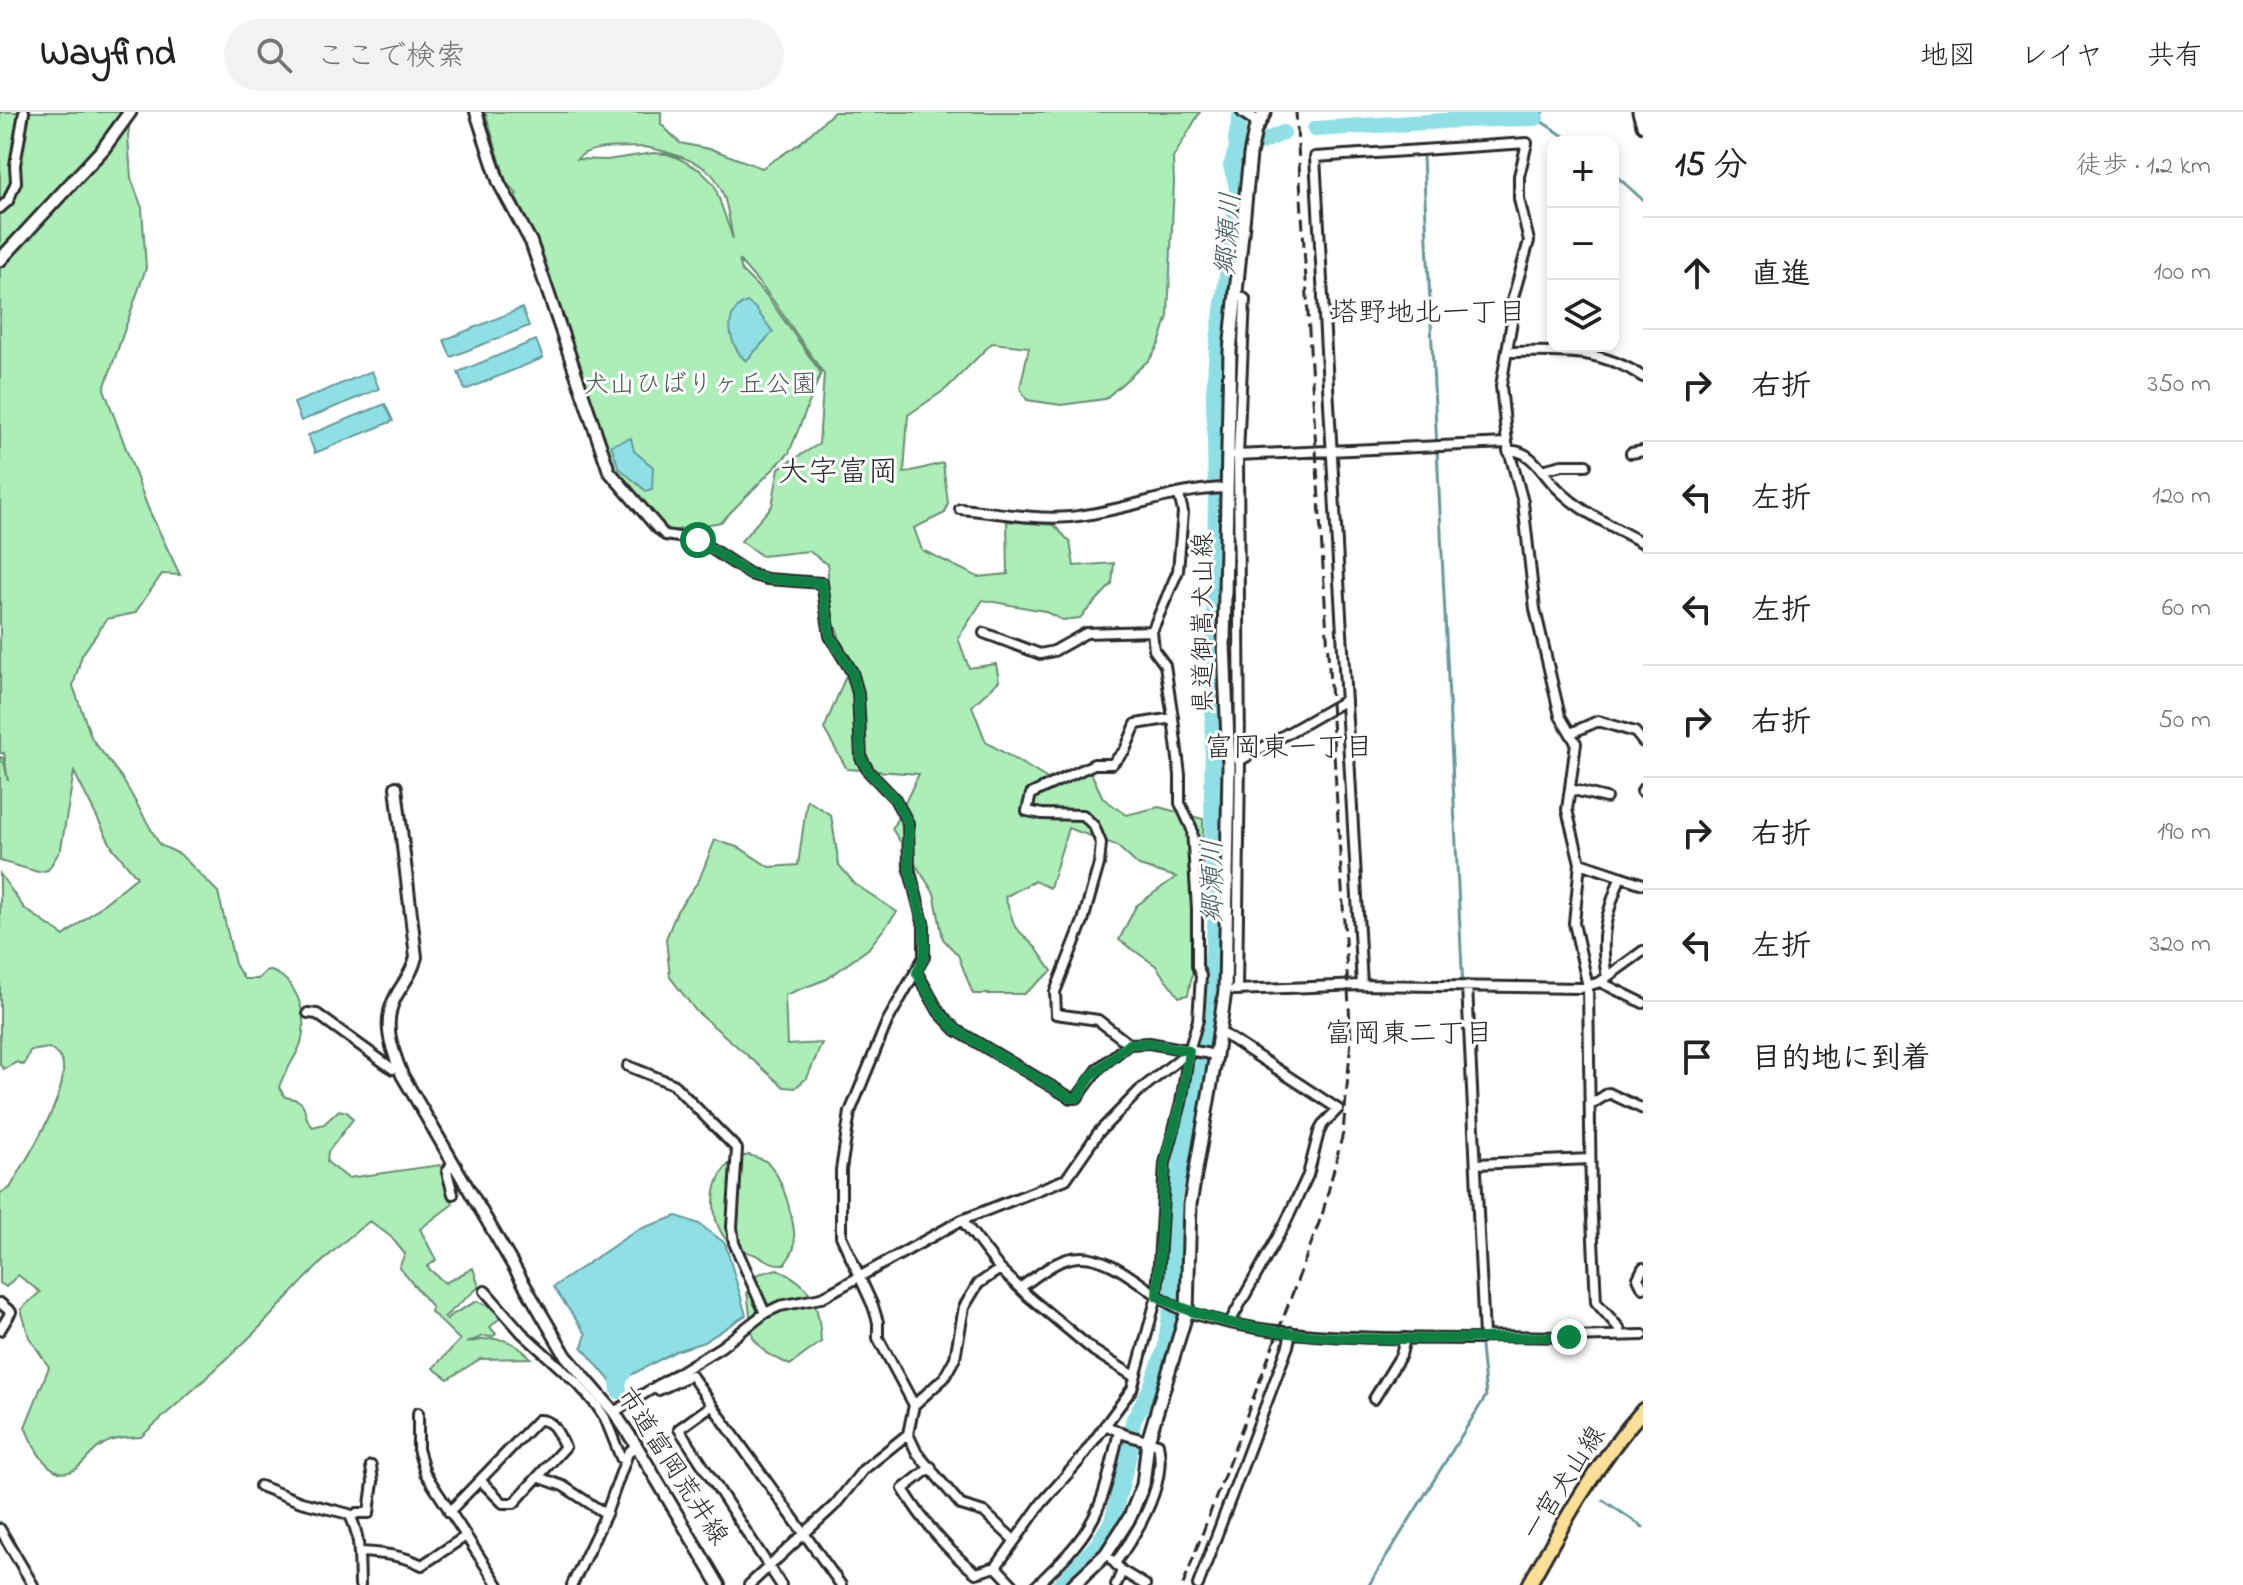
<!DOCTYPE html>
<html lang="ja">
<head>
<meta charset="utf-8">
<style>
	body { margin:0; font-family:"Indie Flower","Klee One",sans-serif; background:#f2f2f2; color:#222 }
	.controls { position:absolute; right:24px; top:24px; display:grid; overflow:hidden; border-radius:16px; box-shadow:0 4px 12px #0003 }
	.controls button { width:72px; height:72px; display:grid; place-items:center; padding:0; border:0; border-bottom:2px solid #e0e0e0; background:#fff; color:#222; font:40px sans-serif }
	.stop { position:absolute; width:24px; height:24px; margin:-18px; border:6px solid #0b8043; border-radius:50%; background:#fff }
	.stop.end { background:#0b8043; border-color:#fff; box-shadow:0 2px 8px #0008 }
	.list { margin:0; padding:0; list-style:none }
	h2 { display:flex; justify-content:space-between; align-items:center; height:104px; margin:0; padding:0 32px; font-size:34px }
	h2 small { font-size:26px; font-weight:400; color:#767676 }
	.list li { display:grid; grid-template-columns:52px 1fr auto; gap:24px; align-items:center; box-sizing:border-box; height:112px; padding:0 32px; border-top:2px solid #e0e0e0 }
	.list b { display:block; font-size:30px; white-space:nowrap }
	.list em { font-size:26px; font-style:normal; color:#767676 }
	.icon { flex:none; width:44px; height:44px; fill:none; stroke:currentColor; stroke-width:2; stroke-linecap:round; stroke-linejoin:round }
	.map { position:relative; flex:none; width:1643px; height:1473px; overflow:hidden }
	header { display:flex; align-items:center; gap:48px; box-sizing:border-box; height:112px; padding:0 40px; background:#fff; border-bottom:2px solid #e0e0e0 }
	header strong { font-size:38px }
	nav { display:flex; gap:44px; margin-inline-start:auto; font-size:28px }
	.search { width:560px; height:72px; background:#f2f2f2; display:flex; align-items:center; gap:20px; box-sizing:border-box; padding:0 28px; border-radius:44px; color:#767676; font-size:30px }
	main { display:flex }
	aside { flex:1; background:#fff }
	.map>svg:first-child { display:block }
	.green { fill:#abeeb8; stroke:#6b8c72; stroke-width:2; fill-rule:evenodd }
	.water { fill:#8ee0e5; stroke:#66989b; stroke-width:2 }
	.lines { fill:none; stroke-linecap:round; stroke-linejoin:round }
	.stream { stroke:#66989b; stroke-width:3 }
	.river { stroke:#8ee0e5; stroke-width:16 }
	.minor-casing { stroke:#2b2b2b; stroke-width:14 }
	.tertiary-casing { stroke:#2b2b2b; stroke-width:16 }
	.secondary-casing { stroke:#2b2b2b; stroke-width:17 }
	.primary-casing { stroke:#2b2b2b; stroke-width:18 }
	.minor { stroke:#fff; stroke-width:8 }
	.tertiary { stroke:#fff; stroke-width:10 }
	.secondary { stroke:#fff; stroke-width:11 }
	.primary { stroke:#fbdf96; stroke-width:12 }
	.rail { stroke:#2b2b2b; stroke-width:3; stroke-dasharray:12 6; stroke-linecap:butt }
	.route { stroke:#0b8043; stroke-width:10 }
	.labels { text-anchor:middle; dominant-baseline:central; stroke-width:6; stroke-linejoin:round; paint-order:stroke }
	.park-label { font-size:26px; fill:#4b5c4e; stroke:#fff }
	.street-label { font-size:26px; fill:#2b2b2b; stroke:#fff }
	.water-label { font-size:28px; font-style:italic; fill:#496163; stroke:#fff }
	.neighbourhood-label { font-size:28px; fill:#2b2b2b; stroke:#fff }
	.quarter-label { font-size:30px; fill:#2b2b2b; stroke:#fff }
</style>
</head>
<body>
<header>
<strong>Wayfind</strong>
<div class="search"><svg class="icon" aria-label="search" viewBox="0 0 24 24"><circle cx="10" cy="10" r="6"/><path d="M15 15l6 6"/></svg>ここで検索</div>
<nav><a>地図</a><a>レイヤ</a><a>共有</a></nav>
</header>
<main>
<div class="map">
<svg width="1643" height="1473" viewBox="0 0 1643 1473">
	<rect width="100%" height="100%" fill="#fff"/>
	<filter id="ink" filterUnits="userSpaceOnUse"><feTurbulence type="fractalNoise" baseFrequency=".0125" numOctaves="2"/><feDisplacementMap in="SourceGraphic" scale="16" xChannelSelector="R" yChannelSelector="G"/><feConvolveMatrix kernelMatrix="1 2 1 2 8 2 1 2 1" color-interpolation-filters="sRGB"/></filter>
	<g filter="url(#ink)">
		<path class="green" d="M0,0H131L128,24L131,66L142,96L146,156L104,277L148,396L180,463L162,462L135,501L107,507L82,543L73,574L92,627L122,666L160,733L180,742L218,780L235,852L244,867H258L267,858C298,864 311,909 299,936C293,950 285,958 279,975L285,985C314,989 298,1001 313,1015L324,1012L339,998L347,1000L353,1007L328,1040L327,1050L348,1066L440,1053L453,1092L420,1117L436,1148L427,1155L445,1171L473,1156L479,1175L444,1205L447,1208L448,1205L477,1189L489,1195L495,1194L500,1199L501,1205L490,1215L496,1222L492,1225L484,1224L466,1231C496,1224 509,1224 531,1246L480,1247L448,1267L433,1256L460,1228L431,1200L432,1195L399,1155L405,1142L391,1125L370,1109C328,1139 295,1179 259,1216C221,1254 180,1289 141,1325C128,1326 115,1325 104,1332C93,1337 86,1350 76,1357C50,1373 32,1332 25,1315L49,1255L29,1225L21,1197L40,1180L18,1163L6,1175L0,1171V1081L10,1076C26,1047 66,986 63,955C63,946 56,941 49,936L30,939L24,953L17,950L4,957L0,953V762L24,796L64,824L137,765L112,735L74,660L61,737L48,758L38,760L0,749V645L3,646L8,669L4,641H0Z
			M485,0H661V12L680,31L714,38L762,56L800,31L834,0H1200L1173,46L1174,71L1168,204L1159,232L1150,247L1105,287L1061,293L1027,288L1020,276L1029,235L992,231L946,277L908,303L904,361L943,351L948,391L945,401L914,416L922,438L978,465L1008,462L1007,409L1054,413L1070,430L1074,454L1114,451L1112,472L1080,506L1062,508L1044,499L983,488L958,526L969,556L996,552L999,569L972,594L986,630L1048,667L1087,652L1103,686L1126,703L1159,695L1203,707V808L1188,883L1179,885L1155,853L1119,828L1136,794L1176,765L1139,754L1116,733L1068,716L1050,776L1034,769L1005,785L1015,815L1036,836L1052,859L1024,882H973L958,843L943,827L934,781L892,717L919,662L847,657L824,617L850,554L828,494V453L809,439L762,444L741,429L772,394L779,356L819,332L824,262L770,184L739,148L742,159L767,184L821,261L789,341L721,410L671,419C647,402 629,378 613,354L538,130L515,84L517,82L507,72ZM644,35C662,38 703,49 714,65C727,82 729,108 733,127L714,72L700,58L678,46L667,42L653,41L607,48L577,47C590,32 624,36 644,35Z
			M807,688L831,703L839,753L855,772L897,800L868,837L827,867L785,883L787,933L822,931L807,966L795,976L784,975L696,899L670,865L666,827L677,799L699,768L715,728L740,736L769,755L798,753Z
			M749,1043C754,1045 763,1047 767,1050C783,1064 797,1115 794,1135C793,1141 788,1146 785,1152C772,1153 767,1148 756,1143C748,1140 738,1138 732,1133C708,1115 708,1068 732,1049C736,1045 744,1044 749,1043Z
			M777,1157C813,1173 819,1191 821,1230L790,1253L766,1241L753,1226L747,1180L758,1162Z"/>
		<path class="water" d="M747,190L755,196L773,220L746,249C729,234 721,201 747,190Z
			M522,196L529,214L451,245L444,228Z
			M536,228L543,246L465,278L458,260Z
			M372,259L379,277L301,309L294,291Z
			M385,292L393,309L315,341L308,323Z
			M631,326L634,339L653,355L652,377L646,379L619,356L611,333Z
			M677,1104L699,1112L725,1131L746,1203L704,1230L676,1239L618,1270H611L582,1235L586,1222L553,1175L637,1118Z"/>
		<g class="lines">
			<path class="stream" d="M1543,0L1536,6L1573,30
				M1423,45L1479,1212
				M1613,61L1643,88
				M1603,1388L1643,1415
				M0,1410L11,1427
				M1369,1473L1486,1284L1481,1235"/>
			<path class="river" d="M1315,17L1459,8L1536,6
				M1238,36L1262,30L1283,21
				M619,1279L618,1270L627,1254
				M1060,1473L1098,1432L1112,1409L1129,1343L1133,1309L1151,1275L1165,1237L1173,1182V1088L1206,937L1215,811L1212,689L1216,380L1214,282L1217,235L1235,106L1237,75L1231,54L1237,36L1236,27L1241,0"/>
			<g class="minor-casing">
				<path id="minor" d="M0,96L8,89L16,70L15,53L24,0
					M1236,181L1245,187L1238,343L1240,648L1237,878
					M1508,240C1559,240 1599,235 1643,265
					M1508,339C1531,336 1543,363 1557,376C1580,400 1614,415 1643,431
					M1631,341L1643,339
					M1236,343L1507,331
					M1542,358L1562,353H1586
					M1179,383L1183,400L1178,459L1152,519L1154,538L1165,553L1173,606L1136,612L1125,638L1112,652H1094L1031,682L1027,699L1042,702L1083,703L1094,714L1101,731L1099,752L1083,809L1055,880L1056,902L1098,908L1129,932L1149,931L1216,943
					M960,397C995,400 1034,408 1070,405C1123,400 1173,377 1226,376
					M658,416L665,423L698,428L750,462L767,467L822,471L830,524L852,560L858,581L861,646L869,660L895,687L908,711L909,756L924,814V845L887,910L850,1000L841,1058V1124L873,1194L878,1210V1226L914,1293
					M984,521L1040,542L1054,539L1086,521L1152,519
					M1571,621L1598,609L1635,620L1643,630
					M1239,649L1346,588
					M1570,677L1606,686
					M1642,679L1643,677
					M1580,751L1643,772
					M917,861L939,900L956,918L1071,986H1077L1099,956L1129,932
					M1607,865C1599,823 1606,805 1620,766
					M1600,870L1643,891
					M1362,873L1315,45L1527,31L1519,64V87L1529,129L1510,196L1512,209L1501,274L1507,331L1523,390L1535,497L1560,604L1576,631L1567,698L1580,751L1574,811L1588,875L1591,1086L1596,1190L1619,1216L1621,1223
					M1467,874L1484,1224
					M1234,878L1362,873L1581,876L1600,870L1643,839
					M308,901L317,902L393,957L399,955
					M1219,919L1338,997L1323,1012L1319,1020L1308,1063L1285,1112L1230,1210
					M628,954L673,972L737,1037L732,1115L734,1131L765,1201
					M1590,993L1609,981L1643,997
					M452,1051L447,1060L453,1082
					M1476,1052L1590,1047
					M962,1108L1000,1157L1028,1184L1094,1239L1135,1265
					M1643,1156L1638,1166L1643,1176
					M1000,1157L978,1172L964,1195L955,1246L944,1266L914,1293L908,1322L917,1341L961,1393L984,1400L1014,1428
					M1021,1175C1039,1163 1058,1145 1080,1145C1118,1144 1153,1188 1188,1200C1281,1230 1384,1226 1480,1227L1484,1224L1569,1225L1643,1223
					M485,1179L522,1221L578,1272L597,1294L605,1306L621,1346L625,1348
					M0,1191L11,1200L0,1218
					M659,1278L691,1263L712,1293L679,1317L781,1473
					M1374,1287L1401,1243L1405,1226
					M712,1293L841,1473
					M614,1300L721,1235L765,1201L780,1194L821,1186L962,1108L1066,1067L1098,1021L1139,979L1188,940
					M418,1301V1337L425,1361L498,1473
					M1105,1313L1126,1323L1158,1332C1167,1372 1138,1420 1115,1451
					M931,1355L903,1377C923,1409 946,1438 976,1461L996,1455L1041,1392L1079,1349L1132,1277L1157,1184L1165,1051L1181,991L1189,939L1198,908L1201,864L1197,854V797L1192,717L1180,691V663L1173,606
					M538,1365L563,1374L606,1402
					M260,1374L301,1390L349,1402C361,1422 359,1450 360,1473
					M449,1400L538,1308C554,1307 558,1322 565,1335L514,1391H503L481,1369
					M351,1405L357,1401H369L373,1370L371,1354
					M0,1417L33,1473
					M359,1440C380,1441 403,1443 422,1453L466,1424
					M1112,1448L1122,1459L1145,1473
					M996,1455L1013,1473
					M572,1473L606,1402L628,1341L636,1333
					M749,1473L835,1393L863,1358L908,1322
					M1037,1473C1058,1453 1081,1431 1094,1405C1107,1379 1112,1348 1119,1320
					M1116,1473L1122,1459
					M1198,1473L1288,1234L1291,1220"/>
			</g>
			<g class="tertiary-casing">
				<path id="tertiary" d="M476,0L499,71L531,130L609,359L658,416
					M1243,0L1258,10
					M396,675L416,845C411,864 404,869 396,884C381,911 392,937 402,963L566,1244L614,1300L636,1333L719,1473"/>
			</g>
			<g class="secondary-casing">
				<path id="secondary" d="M1639,0L1643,13
					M0,148L103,37L130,0
					M1073,1473L1106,1442L1130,1405L1143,1373L1148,1329L1187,1199L1190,1092L1216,943L1225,879L1229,654L1224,531L1230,239L1250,43L1255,18L1265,0"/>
			</g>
			<g class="primary-casing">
				<path id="primary" d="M1529,1473C1562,1413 1597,1350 1643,1298"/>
			</g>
			<use href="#minor" class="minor"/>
			<use href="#tertiary" class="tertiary"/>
			<use href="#secondary" class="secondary"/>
			<use href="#primary" class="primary"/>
			<path class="rail" d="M1183,1473L1323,1100L1343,1021L1351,928L1296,0"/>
		</g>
	</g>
	<g class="lines" filter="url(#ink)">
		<path class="route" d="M698,428L750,462L767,467L822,471L830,524L852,560L858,581L861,646L869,660L895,687L908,711L909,756L924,814L925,835L924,845L917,861L939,900L956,918L1071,986H1077L1091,964L1129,932L1149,931L1189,939L1181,991L1165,1051L1157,1184C1272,1244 1443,1223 1569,1225"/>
	</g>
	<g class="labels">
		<g class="park-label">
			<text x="700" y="274">犬山ひばりヶ丘公園</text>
		</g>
		<g class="street-label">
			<text transform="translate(1205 511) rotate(-90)">県道御嵩犬山線</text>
			<text transform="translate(671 1355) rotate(57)">市道富岡荒井線</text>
			<text transform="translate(1565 1372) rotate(-57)">一宮犬山線</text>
		</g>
		<g class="water-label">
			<text transform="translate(1230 122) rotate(-86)">郷瀬川</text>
			<text transform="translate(1214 769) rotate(-90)">郷瀬川</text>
		</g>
		<g class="neighbourhood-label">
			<text x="1428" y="202">塔野地北一丁目</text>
			<text x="1289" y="637">富岡東一丁目</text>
			<text x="1409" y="923">富岡東二丁目</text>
		</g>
		<g class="quarter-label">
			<text x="838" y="362">大字富岡</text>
		</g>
	</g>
</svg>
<div class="controls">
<button>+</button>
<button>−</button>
<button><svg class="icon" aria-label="layers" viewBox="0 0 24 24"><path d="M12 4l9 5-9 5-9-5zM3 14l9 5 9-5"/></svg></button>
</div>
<div class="stop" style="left:698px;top:428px"></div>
<div class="stop end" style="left:1569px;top:1225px"></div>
</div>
<aside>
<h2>15 分<small>徒歩 · 1.2 km</small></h2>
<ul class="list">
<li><svg class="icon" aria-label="ahead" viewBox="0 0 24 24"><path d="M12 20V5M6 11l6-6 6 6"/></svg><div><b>直進</b></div><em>100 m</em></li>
<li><svg class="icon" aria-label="right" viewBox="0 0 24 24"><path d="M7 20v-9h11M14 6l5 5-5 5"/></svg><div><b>右折</b></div><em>350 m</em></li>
<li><svg class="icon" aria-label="left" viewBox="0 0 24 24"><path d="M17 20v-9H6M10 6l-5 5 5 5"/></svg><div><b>左折</b></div><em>120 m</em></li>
<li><svg class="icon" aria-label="left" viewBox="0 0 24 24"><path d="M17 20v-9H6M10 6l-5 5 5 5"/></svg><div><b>左折</b></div><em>60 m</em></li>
<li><svg class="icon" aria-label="right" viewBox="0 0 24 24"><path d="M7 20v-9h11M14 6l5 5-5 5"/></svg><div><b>右折</b></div><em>50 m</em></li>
<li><svg class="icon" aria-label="right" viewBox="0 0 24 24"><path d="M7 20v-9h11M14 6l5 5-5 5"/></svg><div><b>右折</b></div><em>190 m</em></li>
<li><svg class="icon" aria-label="left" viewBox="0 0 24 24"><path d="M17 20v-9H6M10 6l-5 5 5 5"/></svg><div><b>左折</b></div><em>320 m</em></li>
<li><svg class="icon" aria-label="arrive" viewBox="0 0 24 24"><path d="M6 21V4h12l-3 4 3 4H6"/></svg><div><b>目的地に到着</b></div></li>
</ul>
</aside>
</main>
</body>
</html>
